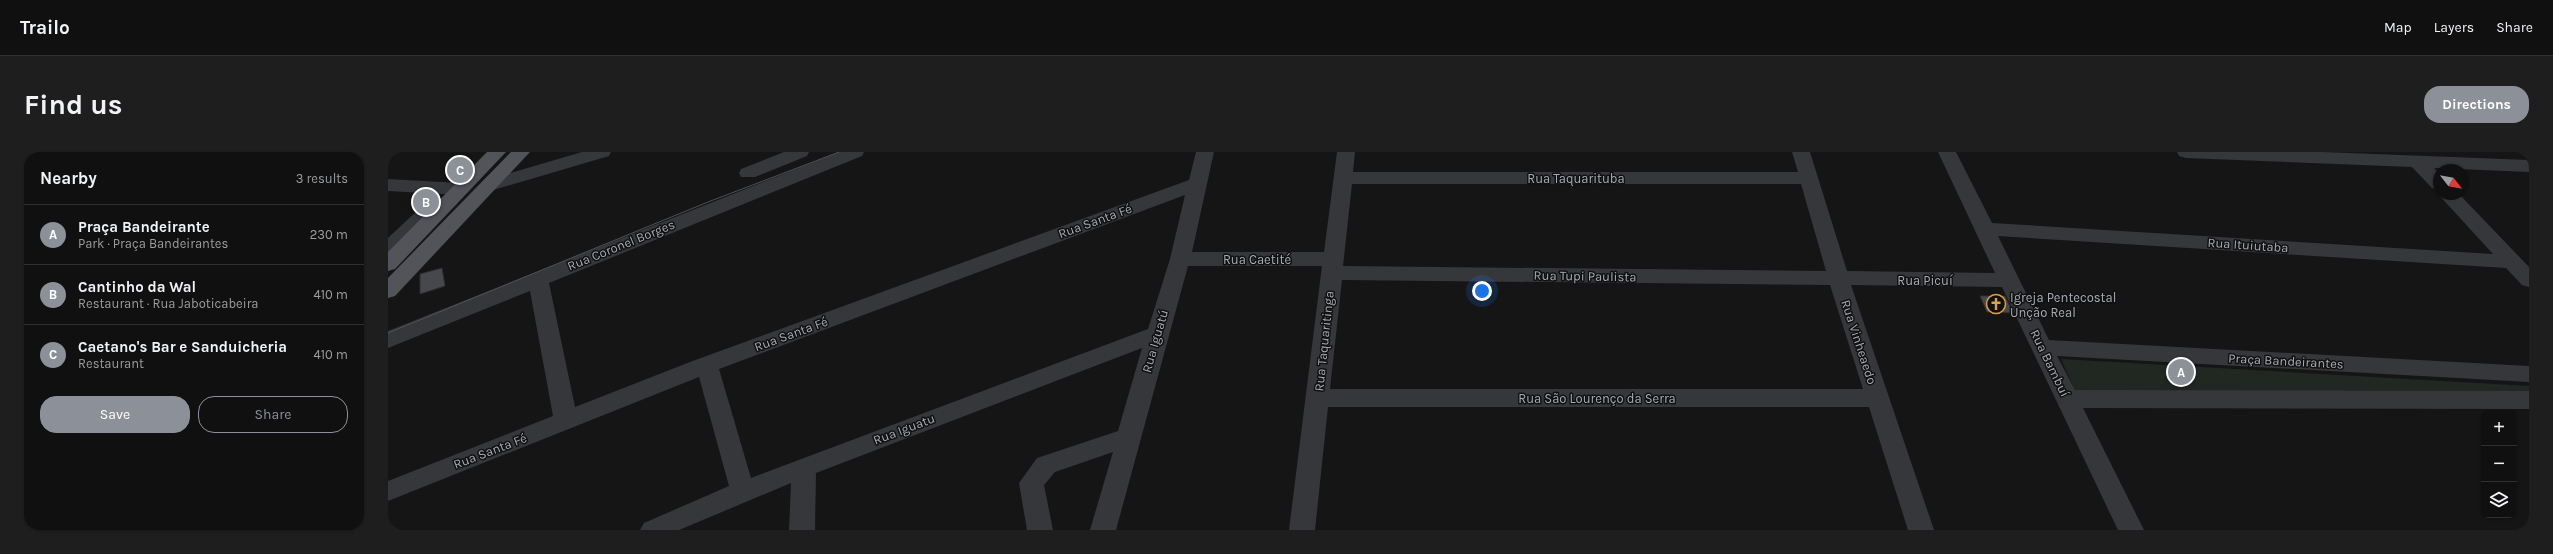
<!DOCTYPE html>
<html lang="en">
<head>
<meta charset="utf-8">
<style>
	body { margin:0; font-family:Karla,sans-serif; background:#1e1e1e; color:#f1f3f6 }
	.controls { position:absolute; right:12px; bottom:12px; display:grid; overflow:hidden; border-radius:8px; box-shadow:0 1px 3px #0004 }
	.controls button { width:36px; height:36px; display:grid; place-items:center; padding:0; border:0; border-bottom:1px solid #303030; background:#101010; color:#f1f3f6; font:20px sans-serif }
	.compass { position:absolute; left:2045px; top:12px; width:36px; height:36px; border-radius:50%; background:#101010; box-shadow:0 1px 3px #0004; rotate:121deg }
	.you { position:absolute; left:1094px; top:139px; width:14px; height:14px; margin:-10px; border:3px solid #fff; border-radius:50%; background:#1a73e8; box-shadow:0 0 0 6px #1a73e833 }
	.badge { display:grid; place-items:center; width:26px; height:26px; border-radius:50%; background:#8c9099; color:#fff; font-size:13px; font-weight:700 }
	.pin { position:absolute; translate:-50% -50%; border:2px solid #fff; box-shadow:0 1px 4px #0006 }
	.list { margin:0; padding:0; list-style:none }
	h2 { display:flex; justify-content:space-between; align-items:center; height:52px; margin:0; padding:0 16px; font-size:17px }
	h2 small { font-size:13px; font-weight:400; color:#9c9d9f }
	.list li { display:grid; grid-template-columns:26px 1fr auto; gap:12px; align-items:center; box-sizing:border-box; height:60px; padding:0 16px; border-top:1px solid #303030 }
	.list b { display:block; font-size:15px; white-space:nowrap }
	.list p { margin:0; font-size:13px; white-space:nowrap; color:#9c9d9f }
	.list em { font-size:13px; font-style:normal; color:#9c9d9f }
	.actions { display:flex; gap:8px; padding:12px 16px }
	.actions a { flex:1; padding:9px 0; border:1px solid #8c9099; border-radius:16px; text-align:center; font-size:14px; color:#8c9099 }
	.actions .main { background:#8c9099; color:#fff }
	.icon { flex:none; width:22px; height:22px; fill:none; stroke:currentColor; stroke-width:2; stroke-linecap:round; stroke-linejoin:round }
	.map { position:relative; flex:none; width:2141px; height:378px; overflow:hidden; border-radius:16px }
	header { display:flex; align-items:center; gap:24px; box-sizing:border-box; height:56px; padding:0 20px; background:#101010; border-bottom:1px solid #303030 }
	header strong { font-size:19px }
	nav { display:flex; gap:22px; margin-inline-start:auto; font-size:14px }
	.intro { display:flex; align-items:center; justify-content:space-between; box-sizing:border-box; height:96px; padding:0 24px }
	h1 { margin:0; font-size:28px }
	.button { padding:10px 18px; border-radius:16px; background:#8c9099; color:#fff; font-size:14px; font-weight:700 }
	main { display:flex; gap:24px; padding:0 24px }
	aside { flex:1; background:#101010; border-radius:16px; box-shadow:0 1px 3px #0004 }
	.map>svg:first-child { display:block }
	.green { fill:#212822 }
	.building { fill:#47484b; stroke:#2f2f32 }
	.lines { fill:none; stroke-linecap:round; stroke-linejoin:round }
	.minor { fill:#36373b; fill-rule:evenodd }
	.major { fill:#525459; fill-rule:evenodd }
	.tram { stroke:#4f5155; stroke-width:1 }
	.labels { text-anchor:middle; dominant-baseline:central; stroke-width:3; stroke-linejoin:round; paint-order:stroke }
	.street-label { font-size:13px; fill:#a8adb5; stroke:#101011 }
	.poi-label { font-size:13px; fill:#a8adb5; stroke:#101011; text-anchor:start }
</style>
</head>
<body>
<header>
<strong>Trailo</strong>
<nav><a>Map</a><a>Layers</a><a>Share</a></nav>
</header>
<div class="intro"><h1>Find us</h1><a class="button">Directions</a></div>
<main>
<aside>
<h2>Nearby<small>3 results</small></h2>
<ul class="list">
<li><span class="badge">A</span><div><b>Praça Bandeirante</b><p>Park · Praça Bandeirantes</p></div><em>230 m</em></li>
<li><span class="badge">B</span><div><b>Cantinho da Wal</b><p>Restaurant · Rua Jaboticabeira</p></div><em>410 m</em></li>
<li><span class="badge">C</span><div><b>Caetano's Bar e Sanduicheria</b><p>Restaurant</p></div><em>410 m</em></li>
</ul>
<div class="actions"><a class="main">Save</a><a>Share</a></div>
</aside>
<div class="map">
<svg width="2141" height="378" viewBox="0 0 2141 378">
	<rect width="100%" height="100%" fill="#151516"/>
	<path class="green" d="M1673,207L2141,234V239L1688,241Z"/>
	<path class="building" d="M54,116L57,134L32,142V122Z
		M1592,144H1617L1625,161L1599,160Z"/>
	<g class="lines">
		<path class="minor" d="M194,0H223L221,4L102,39L95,37L92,33L95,29Z
			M396,0H421L419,4L367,25H353L351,21L353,17Z
			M451,0H476L474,4L161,131L187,255L302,210L801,28L808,0H826L804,100H936L949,0H967L965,20H1410L1404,0H1422L1459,119L1607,121L1550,0H1568L1604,71L2105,102L2050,42H2071L2141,115V135L2134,133L2118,116L1610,84L1661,188L2141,214V230L1669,204L1687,238L2141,239V257L1695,256L1756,378H1730L1614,135L1463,133L1546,378H1520L1481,255H940L927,378H901L934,114H800L728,378H702L725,300L667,320L656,333L665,378H639L631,331L649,306L730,279L754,196L428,321L427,378H401L403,331L291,378H252L256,371L341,334L311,225L0,349V329L165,264L142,139L0,196V179ZM964,32H1413L1438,119L955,114ZM797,43L782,107L760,177L363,326L331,217ZM954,128L1442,133L1475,237H942Z
			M1789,0H1935L2141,8V20L2046,16L2051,21V38L2044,36L2024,15L1798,6L1791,4Z
			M0,27L72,31L79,33L82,37L79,41L72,43L0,39Z
			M61,43L68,45L71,49L68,53L46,64L7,102L0,104V86L32,56Z"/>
		<path class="major" d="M99,0H118L7,117L0,119V100Z
			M123,0H142L7,144L0,146V126Z"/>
		<path class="tram" d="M0,181L320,50L451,0"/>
	</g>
	<defs>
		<g id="church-ring" transform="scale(1)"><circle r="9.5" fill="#101011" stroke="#dca146" stroke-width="1.5"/><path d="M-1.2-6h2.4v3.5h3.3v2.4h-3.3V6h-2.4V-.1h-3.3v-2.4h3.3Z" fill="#dca146"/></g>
	</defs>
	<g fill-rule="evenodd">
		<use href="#church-ring" x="1608" y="152"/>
	</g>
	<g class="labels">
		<g class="street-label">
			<text x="1188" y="26">Rua Taquarituba</text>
			<text transform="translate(707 69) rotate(-20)">Rua Santa Fé</text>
			<text transform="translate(233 93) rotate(-22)">Rua Coronel Borges</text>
			<text transform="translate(1860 93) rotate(4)">Rua Ituiutaba</text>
			<text x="869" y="107">Rua Caetité</text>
			<text transform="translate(1197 124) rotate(1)">Rua Tupi Paulista</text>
			<text x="1537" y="128">Rua Picuí</text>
			<text transform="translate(403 182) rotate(-20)">Rua Santa Fé</text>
			<text transform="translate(767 189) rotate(-74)">Rua Iguatú</text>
			<text transform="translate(936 189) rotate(-84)">Rua Taquaritinga</text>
			<text transform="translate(1471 190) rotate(72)">Rua Vinheaedo</text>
			<text transform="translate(1898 209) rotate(3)">Praça Bandeirantes</text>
			<text transform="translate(1662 211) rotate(64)">Rua Bambuí</text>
			<text x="1209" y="246">Rua São Lourenço da Serra</text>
			<text transform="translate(516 277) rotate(-21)">Rua Iguatu</text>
			<text transform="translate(102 299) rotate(-21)">Rua Santa Fé</text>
		</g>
		<g class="poi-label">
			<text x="1622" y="145">Igreja Pentecostal<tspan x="1622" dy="15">Unção Real</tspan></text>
		</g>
	</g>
</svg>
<div class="controls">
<button>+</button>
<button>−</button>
<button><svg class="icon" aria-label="layers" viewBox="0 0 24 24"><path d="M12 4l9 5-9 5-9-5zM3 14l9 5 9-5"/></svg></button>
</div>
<svg class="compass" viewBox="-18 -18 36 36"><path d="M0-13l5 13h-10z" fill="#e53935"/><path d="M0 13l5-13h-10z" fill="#9c9d9f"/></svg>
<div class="you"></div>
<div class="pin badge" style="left:1793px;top:220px">A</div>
<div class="pin badge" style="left:38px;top:50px">B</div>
<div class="pin badge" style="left:72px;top:18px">C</div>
</div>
</main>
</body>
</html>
